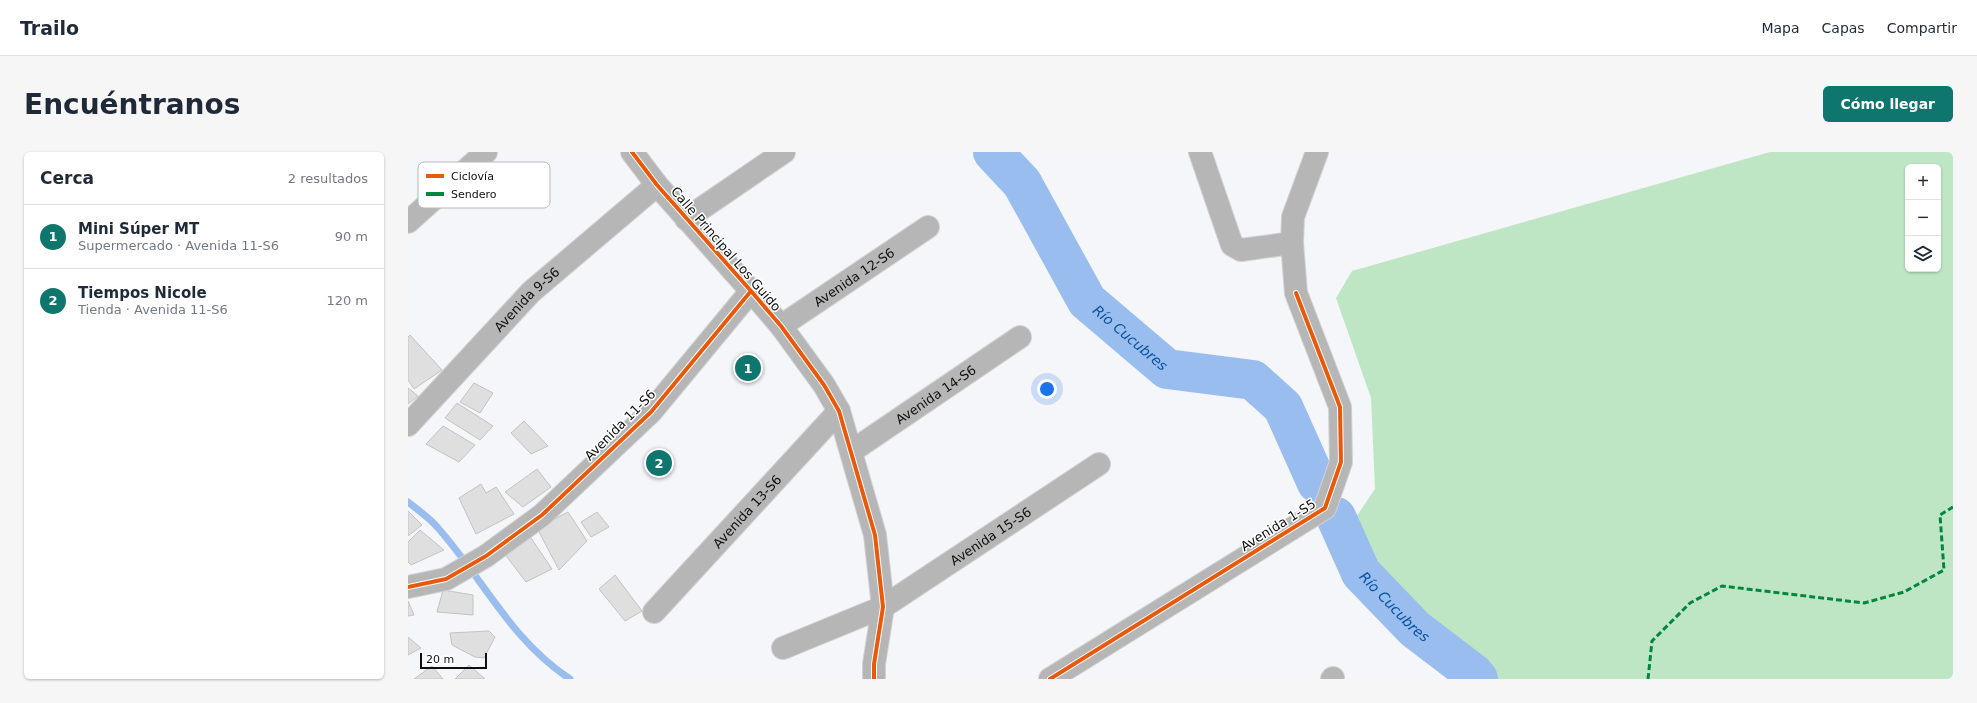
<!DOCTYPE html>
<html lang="es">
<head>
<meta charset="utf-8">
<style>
	body { margin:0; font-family:"DejaVu Sans",sans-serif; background:#f6f6f7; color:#1f2937 }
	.controls { position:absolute; right:12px; top:12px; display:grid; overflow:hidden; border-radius:6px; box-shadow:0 1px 3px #0004 }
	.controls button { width:36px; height:36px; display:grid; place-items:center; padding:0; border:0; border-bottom:1px solid #e0e1e3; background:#fff; color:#1f2937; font:20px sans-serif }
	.scale { position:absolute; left:12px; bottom:10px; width:67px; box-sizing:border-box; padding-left:4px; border:2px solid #0e0f11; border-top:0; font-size:11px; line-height:14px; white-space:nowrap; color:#0e0f11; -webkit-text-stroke:3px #fff; paint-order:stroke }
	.you { position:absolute; left:639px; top:237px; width:14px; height:14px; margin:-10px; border:3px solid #fff; border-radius:50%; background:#1a73e8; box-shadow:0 0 0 6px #1a73e833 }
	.badge { display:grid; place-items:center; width:26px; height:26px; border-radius:50%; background:#0f766e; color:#fff; font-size:13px; font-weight:700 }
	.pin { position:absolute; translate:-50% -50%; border:2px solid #fff; box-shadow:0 1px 4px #0006 }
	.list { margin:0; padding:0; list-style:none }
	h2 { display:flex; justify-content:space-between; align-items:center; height:52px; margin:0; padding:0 16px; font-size:17px }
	h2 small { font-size:13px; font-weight:400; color:#747a83 }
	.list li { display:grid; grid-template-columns:26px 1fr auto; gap:12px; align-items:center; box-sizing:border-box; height:64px; padding:0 16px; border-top:1px solid #e0e1e3 }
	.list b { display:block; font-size:15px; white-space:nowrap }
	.list p { margin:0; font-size:13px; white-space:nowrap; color:#747a83 }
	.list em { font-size:13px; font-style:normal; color:#747a83 }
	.icon { flex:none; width:22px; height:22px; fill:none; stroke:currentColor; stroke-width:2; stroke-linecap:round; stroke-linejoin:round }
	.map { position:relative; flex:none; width:1545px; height:527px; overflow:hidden; border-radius:6px }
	header { display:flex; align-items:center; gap:24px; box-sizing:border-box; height:56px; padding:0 20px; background:#fff; border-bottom:1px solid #e0e1e3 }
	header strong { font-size:19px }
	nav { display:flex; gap:22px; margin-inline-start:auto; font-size:14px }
	.intro { display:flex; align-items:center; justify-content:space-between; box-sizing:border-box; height:96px; padding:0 24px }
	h1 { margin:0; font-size:28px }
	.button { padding:10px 18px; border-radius:6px; background:#0f766e; color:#fff; font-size:14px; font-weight:700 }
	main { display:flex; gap:24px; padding:0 24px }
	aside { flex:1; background:#fff; border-radius:6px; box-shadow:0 1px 3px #0004 }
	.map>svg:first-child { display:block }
	.forest { fill:#bee6c4; fill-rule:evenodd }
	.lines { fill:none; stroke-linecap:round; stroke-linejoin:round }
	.stream { stroke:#99bdee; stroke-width:7 }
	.river { stroke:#99bdee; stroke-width:40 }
	.building { fill:#e0dfe0; stroke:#c2c2c3 }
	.minor-casing { stroke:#d1d1d3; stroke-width:24 }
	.minor { stroke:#b7b6b6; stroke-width:22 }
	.quiet { stroke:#00873e; stroke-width:3; stroke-dasharray:6 3; stroke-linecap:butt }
	.cycleway-casing { stroke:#fff; stroke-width:6 }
	.cycleway { stroke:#e8590c; stroke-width:4 }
	.labels { text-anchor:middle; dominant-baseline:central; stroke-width:3; stroke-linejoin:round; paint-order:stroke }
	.street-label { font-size:13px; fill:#0e0f11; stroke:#fff }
	.water-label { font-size:14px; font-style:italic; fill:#0a53a2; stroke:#fff }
	.key { fill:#fff; stroke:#b7b7b8; stroke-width:1 }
	.key-label { font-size:11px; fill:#0e0f11 }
</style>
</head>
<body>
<header>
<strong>Trailo</strong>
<nav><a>Mapa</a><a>Capas</a><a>Compartir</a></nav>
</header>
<div class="intro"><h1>Encuéntranos</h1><a class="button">Cómo llegar</a></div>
<main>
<aside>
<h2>Cerca<small>2 resultados</small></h2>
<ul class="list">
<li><span class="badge">1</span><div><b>Mini Súper MT</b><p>Supermercado · Avenida 11-S6</p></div><em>90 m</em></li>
<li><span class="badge">2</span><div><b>Tiempos Nicole</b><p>Tienda · Avenida 11-S6</p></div><em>120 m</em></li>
</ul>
</aside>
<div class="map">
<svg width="1545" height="527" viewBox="0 0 1545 527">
	<rect width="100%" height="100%" fill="#f5f6f9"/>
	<path class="forest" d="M1362,0H1545V527H1089C1071,503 1043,490 1021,470C990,442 965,408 942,374L967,337L963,246L928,146L944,119ZM1500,15H1530V117H1500Z"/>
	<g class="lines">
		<path class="stream" d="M0,350C10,358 22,366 30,376C76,428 102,487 162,527"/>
		<g class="river">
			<path id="s1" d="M585,0L614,31L679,149L759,217L845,228L875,255L909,331"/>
			<path id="s2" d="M928,365L953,421L1007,477L1066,522L1070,527"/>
		</g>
	</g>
	<path class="building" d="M2,183L34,218L6,237L0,228V185Z
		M66,231L85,241L72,261L52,250Z
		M0,236L10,244L0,252Z
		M49,251L85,274L72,288L37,266Z
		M116,269L140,294L123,302L103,281Z
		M35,274L67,293L51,310L18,292Z
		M129,317L143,335L115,355L97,340Z
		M73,332L78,341L88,335L106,362L68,382L51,346Z
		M0,359L14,373L0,384Z
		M160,360L179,389L151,418L129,376Z
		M189,360L201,375L183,385L173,370Z
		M12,378L36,398L3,413L0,410V390Z
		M121,383L144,417L118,430L96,401Z
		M207,423L234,459L217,469L191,437Z
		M35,438L65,443V463L29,460Z
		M0,449L6,463L0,464Z
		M81,479L87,485L76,506L67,505L44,493L42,481Z
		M0,485L13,496L0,503Z
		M61,513L77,527H47Z
		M24,514L35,527H6Z"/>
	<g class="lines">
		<g class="minor-casing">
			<g id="minor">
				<path d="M224,0L249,33L343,139L373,174L416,233L431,259L467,383L475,455L466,512V527"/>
				<path d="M792,0L824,93L833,98L884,91"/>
				<path d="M278,67L376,0"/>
				<path d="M0,70L78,0"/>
				<path id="s3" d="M373,174L520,75"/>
				<path id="s4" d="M0,273L123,140L249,33"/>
				<path id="s5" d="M444,299L612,185"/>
				<path d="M0,435L38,427L78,404L134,363L243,260L343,139"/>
				<path id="s6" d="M246,460L431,259"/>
				<path id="s7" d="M375,496L475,455L691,312"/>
				<path d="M642,527L917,356L933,310L932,255L888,141L884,91L885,65L909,0"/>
				<path d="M924,527L925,526"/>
			</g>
		</g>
		<use href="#minor" class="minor"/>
		<path class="quiet" d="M1240,527L1244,489L1282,451L1314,434L1456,451L1496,440L1536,418L1532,363L1545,355"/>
		<g class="cycleway-casing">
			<path id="cycleway" d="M224,0L249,33L343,139L373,174L416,233L431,259L467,383L475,455L466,512V527
				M0,435L38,427L78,404L134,363L243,260L343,139
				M642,527L917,356L933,310L932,255L888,141"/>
		</g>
		<use href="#cycleway" class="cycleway"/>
	</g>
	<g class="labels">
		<g class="street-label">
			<text transform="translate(318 97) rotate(49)">Calle Principal Los Guido</text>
			<text stroke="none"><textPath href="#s3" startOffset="88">Avenida 12-S6</textPath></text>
			<text stroke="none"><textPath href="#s4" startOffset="173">Avenida 9-S6</textPath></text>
			<text stroke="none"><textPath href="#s5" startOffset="101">Avenida 14-S6</textPath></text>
			<text transform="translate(212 273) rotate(-45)">Avenida 11-S6</text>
			<text stroke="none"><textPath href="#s6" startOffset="137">Avenida 13-S6</textPath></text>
			<text transform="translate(870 373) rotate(-32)">Avenida 1-S5</text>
			<text stroke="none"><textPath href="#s7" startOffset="237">Avenida 15-S6</textPath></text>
		</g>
		<g class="water-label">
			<text stroke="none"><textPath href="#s1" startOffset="234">Río Cucubres</textPath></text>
			<text stroke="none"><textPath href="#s2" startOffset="109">Río Cucubres</textPath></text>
		</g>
	</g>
	<rect x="10" y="10" width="132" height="46" rx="6" class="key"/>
	<rect x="18" y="22" width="18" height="4" fill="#e8590c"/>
	<rect x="18" y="40" width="18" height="4" fill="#00873e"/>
	<g class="key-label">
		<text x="43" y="28">Ciclovía</text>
		<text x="43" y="46">Sendero</text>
	</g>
</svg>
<div class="controls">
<button>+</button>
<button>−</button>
<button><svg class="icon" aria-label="layers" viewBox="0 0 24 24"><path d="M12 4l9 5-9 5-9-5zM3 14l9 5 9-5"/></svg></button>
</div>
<div class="scale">20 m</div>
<div class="you"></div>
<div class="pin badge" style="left:340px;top:216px">1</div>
<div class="pin badge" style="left:251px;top:311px">2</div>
</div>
</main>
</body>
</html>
